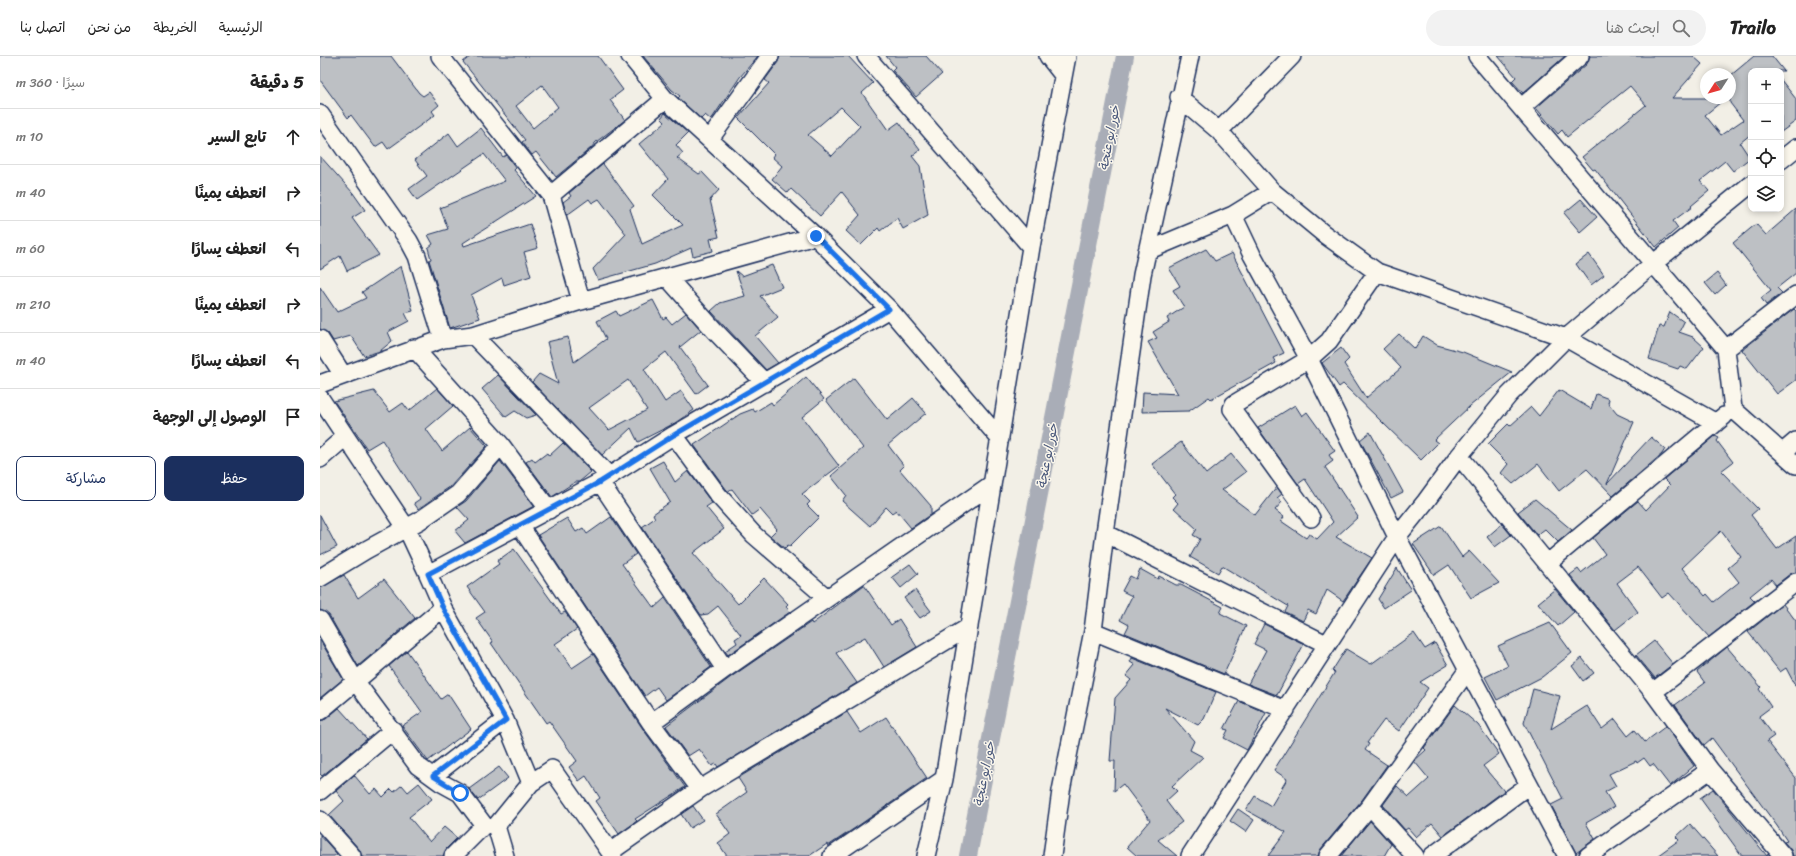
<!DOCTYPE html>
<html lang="ar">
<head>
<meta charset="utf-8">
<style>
	body { margin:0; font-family:Sriracha,"Playpen Sans Arabic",sans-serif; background:#f2f2f2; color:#222; direction:rtl }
	.controls { position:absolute; right:12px; top:12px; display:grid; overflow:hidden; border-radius:8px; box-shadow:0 2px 6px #0003 }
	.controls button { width:36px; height:36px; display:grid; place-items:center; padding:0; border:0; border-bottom:1px solid #e0e0e0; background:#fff; color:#222; font:20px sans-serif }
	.compass { position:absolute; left:1380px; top:12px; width:36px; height:36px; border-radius:50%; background:#fff; box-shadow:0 2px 6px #0003; rotate:234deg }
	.stop { position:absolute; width:12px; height:12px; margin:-9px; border:3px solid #1a73e8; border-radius:50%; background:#fff }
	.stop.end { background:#1a73e8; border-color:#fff; box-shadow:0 1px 4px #0008 }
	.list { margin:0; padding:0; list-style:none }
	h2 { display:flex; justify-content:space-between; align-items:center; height:52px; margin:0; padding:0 16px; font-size:17px }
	h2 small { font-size:13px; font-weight:400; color:#767676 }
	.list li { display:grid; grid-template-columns:26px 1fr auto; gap:12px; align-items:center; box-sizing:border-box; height:56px; padding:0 16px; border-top:1px solid #e0e0e0 }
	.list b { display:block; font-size:15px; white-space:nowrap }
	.list em { font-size:13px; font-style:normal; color:#767676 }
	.actions { display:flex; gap:8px; padding:12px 16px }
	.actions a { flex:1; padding:9px 0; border:1px solid #1b2f5e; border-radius:8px; text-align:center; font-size:14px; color:#1b2f5e }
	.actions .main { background:#1b2f5e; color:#fff }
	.icon { flex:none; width:22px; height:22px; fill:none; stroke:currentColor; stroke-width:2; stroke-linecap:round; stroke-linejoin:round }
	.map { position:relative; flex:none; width:1476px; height:800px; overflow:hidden; direction:ltr }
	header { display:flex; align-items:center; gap:24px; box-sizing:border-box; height:56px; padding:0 20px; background:#fff; border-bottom:1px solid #e0e0e0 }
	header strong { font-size:19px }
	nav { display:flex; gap:22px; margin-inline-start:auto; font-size:14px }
	.search { width:280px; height:36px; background:#f2f2f2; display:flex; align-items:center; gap:10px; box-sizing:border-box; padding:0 14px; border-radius:22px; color:#767676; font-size:15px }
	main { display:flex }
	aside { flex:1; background:#fff }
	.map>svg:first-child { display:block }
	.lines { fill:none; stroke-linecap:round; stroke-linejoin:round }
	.canal { stroke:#a9adb7; stroke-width:18 }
	.building { fill:#bdc0c4; stroke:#1b2f5e; fill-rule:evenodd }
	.minor-casing { stroke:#1b2f5e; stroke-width:20 }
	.minor { stroke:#fbf7ec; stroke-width:17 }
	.route { stroke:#1a73e8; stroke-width:5 }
	.labels { text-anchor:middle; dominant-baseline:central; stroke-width:3; stroke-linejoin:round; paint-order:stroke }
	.water-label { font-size:13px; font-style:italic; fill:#465579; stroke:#fbf7ec }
</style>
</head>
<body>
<header>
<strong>Trailo</strong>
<div class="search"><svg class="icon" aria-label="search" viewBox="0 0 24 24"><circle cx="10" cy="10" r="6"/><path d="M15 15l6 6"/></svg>ابحث هنا</div>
<nav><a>الرئيسية</a><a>الخريطة</a><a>من نحن</a><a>اتصل بنا</a></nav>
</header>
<main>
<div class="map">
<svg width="1476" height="800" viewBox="0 0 1476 800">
	<rect width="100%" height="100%" fill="#f2efe6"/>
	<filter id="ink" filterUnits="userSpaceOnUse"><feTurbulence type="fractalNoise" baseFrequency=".025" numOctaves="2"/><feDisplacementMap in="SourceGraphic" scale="8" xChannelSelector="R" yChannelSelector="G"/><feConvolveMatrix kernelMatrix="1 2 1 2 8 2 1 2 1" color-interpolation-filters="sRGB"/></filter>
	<g filter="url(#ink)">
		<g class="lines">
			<path class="canal" d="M648,800L805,0"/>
		</g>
		<path class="building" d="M0,0H71L99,37L103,40L109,36L119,49L112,55L115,59L68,93L63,86L55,91L31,59L28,62L0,24Z
			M151,0H278L303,34L290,44L305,64L276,86L271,92L236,121L216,96L212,99L202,86L205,84L143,6ZM222,29L238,51L213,72L196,50Z
			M323,0H438L420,21L391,64L385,59L381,63L358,42L360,40L352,34Z
			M460,0H528L553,27L542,37L568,74L579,66L600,94L592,100L600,110L608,159L583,173L577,162L560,175L558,172L541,189L526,175L540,159L522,136L500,160L471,133L468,137L452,123L462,110L452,101L454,98L418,62L449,27L445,24L458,6ZM521,51L540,70L512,100L488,79Z
			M566,0H606L622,18L596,41L572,14L575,11Z
			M1178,0H1245L1203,37L1192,25L1196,21Z
			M1270,0H1373L1382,8L1352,42H1406L1385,59L1401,79L1423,64L1410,47V20L1434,0H1452L1464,15H1431V78L1420,87L1430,102L1413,115L1405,105L1380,125L1389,135L1371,150L1372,151L1353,165L1358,172L1336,191L1275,113L1273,114L1262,101L1326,49L1310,30L1247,81L1242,74L1238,78L1216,52L1267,8Z
			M1461,24L1476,43V65L1461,76Z
			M345,57L368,77L356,89L363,97L357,102L379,118L382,116L399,134L390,144L399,181L390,183L393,195L373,200L371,192L335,208L278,224L273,213L306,178L279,143L272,147L269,143L247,159L243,146L251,140L249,137L283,108L314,150L310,153L322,188L363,169L333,139L348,123L319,88L345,66L341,62Z
			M161,72L183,101L186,99L196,112L194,114L216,140L143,187L144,190L210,168L218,192L204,196L211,220L184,229L182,222L151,239L160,262L130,272L109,204L111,203L108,192L113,188L108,179L128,173L120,152L185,125L164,98L97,144L89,133L107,120L95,104L129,77L138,90Z
			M0,100L33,137L45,154L32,162L59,199L27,215L20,200L0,213Z
			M1261,143L1277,161L1260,176L1244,157Z
			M1476,153V217L1457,232L1462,237L1446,249L1441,242L1451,234L1413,187L1436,168L1446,179Z
			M886,193L895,205L912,197L964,297L953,302L956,307L891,343L889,341L869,355L822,356L823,336L858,338L828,286L837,282L833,276L849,266L847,262L864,251L853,234L860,230L849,212Z
			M1269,198L1284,219L1271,229L1256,208Z
			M452,209L462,231L440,240L458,261L435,280L458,307L446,314L391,255L400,247L425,240L416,215L422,220Z
			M81,210L93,255L85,257L89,265L68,276L72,285L60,295L44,300L31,280L13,285L8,277L0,273V231L17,256L46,242L42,236Z
			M1397,217L1406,229L1395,239L1385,227Z
			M333,244L343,263L346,261L352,268L366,257L381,274L360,291L388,329L376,338L346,296L324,313L345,346L361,335L374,354L355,367L318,386L311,372L282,399L212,326L219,318L238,328L227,286L248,281L254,306L286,283L277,265L296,255L299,260ZM308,324L327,354L289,374L269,352Z
			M1474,253L1476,255V324L1457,338L1422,294Z
			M1350,256L1364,266L1359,276L1373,281L1384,291L1367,313L1360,310L1358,313L1329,303L1339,270L1344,271Z
			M1079,278L1095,293L1103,280L1117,289L1143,296L1192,316L1150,350L1114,384L1118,387L1101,404L1023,328L1019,331L1002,307L1021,292L1029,303L1024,308L1046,342L1081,312L1063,293Z
			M178,319L216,359L206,362L195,355L186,361L162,333Z
			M486,321L504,343L482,361L519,410L482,438L490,446L487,449L499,461L470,490L468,489L465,492L450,480L457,473L440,453L432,459L412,433L408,435L406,433L374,389L420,358L433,353L435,356L451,346L453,349Z
			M534,322L567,364L593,342L606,357L568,389L584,410L580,414L611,450V458L591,472L576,454L572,457L566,451L550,470L522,445L526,439L511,420L543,392L506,344Z
			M117,332L133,350L106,373L122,395L150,371L167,390L131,430L98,453L94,447L100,443L62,384L47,393L14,345L54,335L70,356L83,347L89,355Z
			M1239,334L1271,353L1276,338L1289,343L1288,347L1297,358L1314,366L1287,428L1331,381L1345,393L1342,398L1293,440L1267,413L1239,435L1218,408L1193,428L1181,417L1188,408L1168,388L1188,368L1190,370L1211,351L1219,360Z
			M975,349L982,360L987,356L1015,395L1009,399L1013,405L1005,411L1038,461L1016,481L1052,502L1023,545L1007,534L996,558L988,554L983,565L965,556L968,550L902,510L898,517L870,501L880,483L873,479L877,473L854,452L858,447L852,441L855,438L832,408L861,386L886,418L911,398L926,416L902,434L935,459L957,431L962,438L957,442L962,446L955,454L964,461L961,465L986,482L989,478L997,483L1013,466L985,423L978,428L938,372Z
			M1050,376L1083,436L1071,442L1040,384Z
			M1395,380L1399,382L1397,385L1413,406L1401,415L1438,453L1431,459L1457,493L1476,480V516L1470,518L1456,529L1451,523L1430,540L1435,545L1389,581L1349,537L1342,542L1318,511L1297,527L1318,556L1295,574L1250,519L1258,513L1261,517L1285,498L1273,482L1318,445L1326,454L1350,429L1344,423ZM1401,475L1421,501L1408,512L1419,526L1394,546L1387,538L1385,540L1362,512Z
			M243,387L271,416L259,426H255L232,441L206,406L212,402L215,406L227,397L229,400Z
			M180,405L214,450L145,487L135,475L149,464L137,451L146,445Z
			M343,405L355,426L368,415L392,447L386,451L404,473L373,497L418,548L444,522L468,548L466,550L470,556L408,599L405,595L417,587L415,583L421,579L398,550L388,558L381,559L322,471L335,462L333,458L350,446L330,412Z
			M1215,443L1252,474L1238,486L1225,473L1217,479L1198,456Z
			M0,459L17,491L0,499Z
			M291,461L316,498L302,508L334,552L345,542L391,611L346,644L337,631L325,640L218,479L247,462L256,476L263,472L267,478Z
			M1182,468L1191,479L1175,491L1167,481Z
			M1121,470L1142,501L1149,495L1179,527L1151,542L1129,509L1114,519L1093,488Z
			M194,493L241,558L245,556L257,573L235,588L252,612L273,598L323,673L365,731L315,763L317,765L299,778L276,745L280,742L266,720L259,725L249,711L257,705L229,665L226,667L171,587L173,586L156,562L165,556L147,531L179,508L177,505Z
			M590,508L598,518L581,532L572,521Z
			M1077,512L1091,534L1064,552L1058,543Z
			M820,513L838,523L839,520L856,529H861L903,551L900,557L926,570L904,618L805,577L809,569L800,564L812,540L802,535L810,520L816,523Z
			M24,519L38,542L64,523L95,562L38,610L9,559L0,554V532Z
			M544,529L571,569L579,563L597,591L564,611L545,581L516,597L537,627L398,711L396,708L392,710L379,693L368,700L346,670L411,621L491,566L492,568Z
			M1235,533L1254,556L1238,570L1218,547Z
			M595,534L611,555L600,562L584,542Z
			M1463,548L1476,565V631L1466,612L1460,616L1428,576Z
			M1230,567L1252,597L1222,621L1177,644L1165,621L1188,610L1178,590Z
			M944,568L984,588L957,639L928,628L946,594L934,588Z
			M1094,577L1105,593L1115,587L1128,609L1100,626L1108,632L1079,675L1064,664L1047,687L1049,688L1045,694L1067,709L1042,744L1000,794L998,800H948L966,776L926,754L935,740L951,750L967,723L954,714L1015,616L1012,615L1026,593L1051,608Z
			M0,584L23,623L0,642Z
			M1334,585L1353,608L1335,622L1316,599Z
			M1407,591L1441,631L1439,633L1451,651L1439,660L1454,680L1447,685L1476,722V800H1473L1471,794L1464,786L1467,785L1457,770L1392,682L1384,689L1355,649L1385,627L1377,616Z
			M87,595L121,643L128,638L151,673L108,705L82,670L102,656L69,610Z
			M812,602L896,636L884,663L878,669L845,652L874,685L870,694L883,701L852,730L857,735L846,745L862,766L838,784L857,800H817L807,791L830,764L803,728L794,735L795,705H790L795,642L811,624L806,620L815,609L810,606Z
			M1262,602L1274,617L1263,625L1252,610Z
			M1213,633L1240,640L1231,673L1267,650L1282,673L1295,663L1308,680L1315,674L1325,686L1346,670L1374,710L1350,730L1333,708L1330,710L1324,702L1317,707L1316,705L1289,718L1296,730L1285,736L1294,751L1266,767L1275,783L1256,797L1231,749L1243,743L1204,667Z
			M919,645L946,657L927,694L904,682L908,674L904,673Z
			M1135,649L1158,669L1179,698L1163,710L1184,735L1123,780L1112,767L1096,781L1088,772L1085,774L1063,749L1077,730L1089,741L1109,723L1094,705L1106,694L1104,692Z
			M19,652L47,683L2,720L0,718V665L6,663Z
			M527,656L541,677L566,661L607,722L535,772L508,790L507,788L489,800H407L398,787L410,778L396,758L427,736L418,722Z
			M179,711L188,722L158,744L149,733Z
			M34,719L50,738L56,733L63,741L71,733L74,736L82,729L88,736L99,727L112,743L89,761L110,786L124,771L137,782L126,793L123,800H42L39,793L9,759L24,745L16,735Z
			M1393,733L1447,800L1448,798L1450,800H1422L1380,742Z
			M373,750L383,764L370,772L361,758Z
			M918,753L934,764L926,776L910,765Z
			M1050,765L1071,788L1064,800H1021Z
			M1370,768L1398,800H1337L1359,784L1356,781Z
			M0,779L17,798L14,800H0Z"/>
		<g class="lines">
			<g class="minor-casing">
				<path id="minor" d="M120,0L231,139L261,245
					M310,0L345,43L495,180L569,253L680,383
					M546,0L711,191
					M728,0L743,19
					M1157,0L1406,293L1413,353L1476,409
					M859,41L899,75L952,135L1004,178L1057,216
					M1202,51L1260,0
					M0,58L89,185L97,200L123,283
					M899,75L972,0
					M390,83L450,0
					M1461,104L1476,92
					M231,139L345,43
					M913,159L952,135
					M827,195L913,159L932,199L989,303L914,348L912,353L991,462
					M347,221L395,275L445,327
					M153,279L289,420
					M0,283L23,319
					M94,292L181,389L229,454
					M1406,293L1476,239
					M0,328L123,283L153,279L261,245L495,180
					M0,342L87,473L108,518L280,426L354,379L569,253
					M354,379L398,439L434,479L507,542
					M1463,396L1476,385
					M1139,400L1189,339L1246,282L1334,207L1431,128
					M0,403L25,381
					M280,426L405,613
					M200,470L331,667L380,733L290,796
					M785,477L1006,588
					M1228,507L1404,360
					M0,522L46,494L99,465L138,438L181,389
					M123,552L185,664L211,727
					M0,564L36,626L98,710L120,726L140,737L164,769L133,800
					M773,575L966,654
					M1333,636L1390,714L1463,800
					M0,655L123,552L108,518
					M331,667L405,613L672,428
					M113,720L185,664
					M380,733L649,571
					M0,735L73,674
					M0,764L32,800
					M185,800L176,770L211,727L232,713L293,800
					M512,800L624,723
					M606,800L624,723L711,191L747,0
					M732,800L741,735L773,575L785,477L822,219L870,0
					M870,800L1077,481L1106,445L1139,400L1333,636L1476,526
					M1008,800L1050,750
					M1095,800L1050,750L1147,615
					M1112,800L1209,729
					M1247,800L1077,481L989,303L1009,285L1057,216L1246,282L1396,367
					M1268,800L1390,714"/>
			</g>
			<use href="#minor" class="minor"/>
		</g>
	</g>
	<g class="lines" filter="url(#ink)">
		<path class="route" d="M140,737L113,720L186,664L123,552L108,518L280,426L354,379L569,253L496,180"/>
	</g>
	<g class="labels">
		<g class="water-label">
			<text transform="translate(789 82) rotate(-79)">خور ابو عنجة</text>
			<text transform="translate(727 400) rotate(-79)">خور ابو عنجة</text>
			<text transform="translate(664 718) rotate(-79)">خور ابو عنجة</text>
		</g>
	</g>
</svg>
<div class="controls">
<button>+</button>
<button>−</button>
<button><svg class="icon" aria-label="locate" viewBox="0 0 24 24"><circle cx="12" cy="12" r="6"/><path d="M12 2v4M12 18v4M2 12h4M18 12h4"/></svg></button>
<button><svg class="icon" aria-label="layers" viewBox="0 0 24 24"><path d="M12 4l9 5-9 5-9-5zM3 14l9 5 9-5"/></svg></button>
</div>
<svg class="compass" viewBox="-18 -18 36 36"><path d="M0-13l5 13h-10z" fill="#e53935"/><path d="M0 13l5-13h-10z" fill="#767676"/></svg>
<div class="stop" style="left:140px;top:737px"></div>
<div class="stop end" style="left:496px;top:180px"></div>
</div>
<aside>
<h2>5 دقيقة<small>سيرًا · 360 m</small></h2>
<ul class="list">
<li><svg class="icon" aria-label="ahead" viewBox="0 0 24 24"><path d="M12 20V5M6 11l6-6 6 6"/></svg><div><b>تابع السير</b></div><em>10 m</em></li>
<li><svg class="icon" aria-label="right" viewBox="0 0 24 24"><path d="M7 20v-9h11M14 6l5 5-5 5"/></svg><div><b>انعطف يمينًا</b></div><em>40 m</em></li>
<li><svg class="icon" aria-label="left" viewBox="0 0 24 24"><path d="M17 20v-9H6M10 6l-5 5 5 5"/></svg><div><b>انعطف يسارًا</b></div><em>60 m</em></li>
<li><svg class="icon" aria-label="right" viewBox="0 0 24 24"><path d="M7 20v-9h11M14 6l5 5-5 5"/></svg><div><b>انعطف يمينًا</b></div><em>210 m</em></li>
<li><svg class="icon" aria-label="left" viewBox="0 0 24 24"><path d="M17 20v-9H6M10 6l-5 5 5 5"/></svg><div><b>انعطف يسارًا</b></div><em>40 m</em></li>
<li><svg class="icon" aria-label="arrive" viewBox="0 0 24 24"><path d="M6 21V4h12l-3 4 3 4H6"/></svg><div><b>الوصول إلى الوجهة</b></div></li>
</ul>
<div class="actions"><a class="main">حفظ</a><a>مشاركة</a></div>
</aside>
</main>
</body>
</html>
